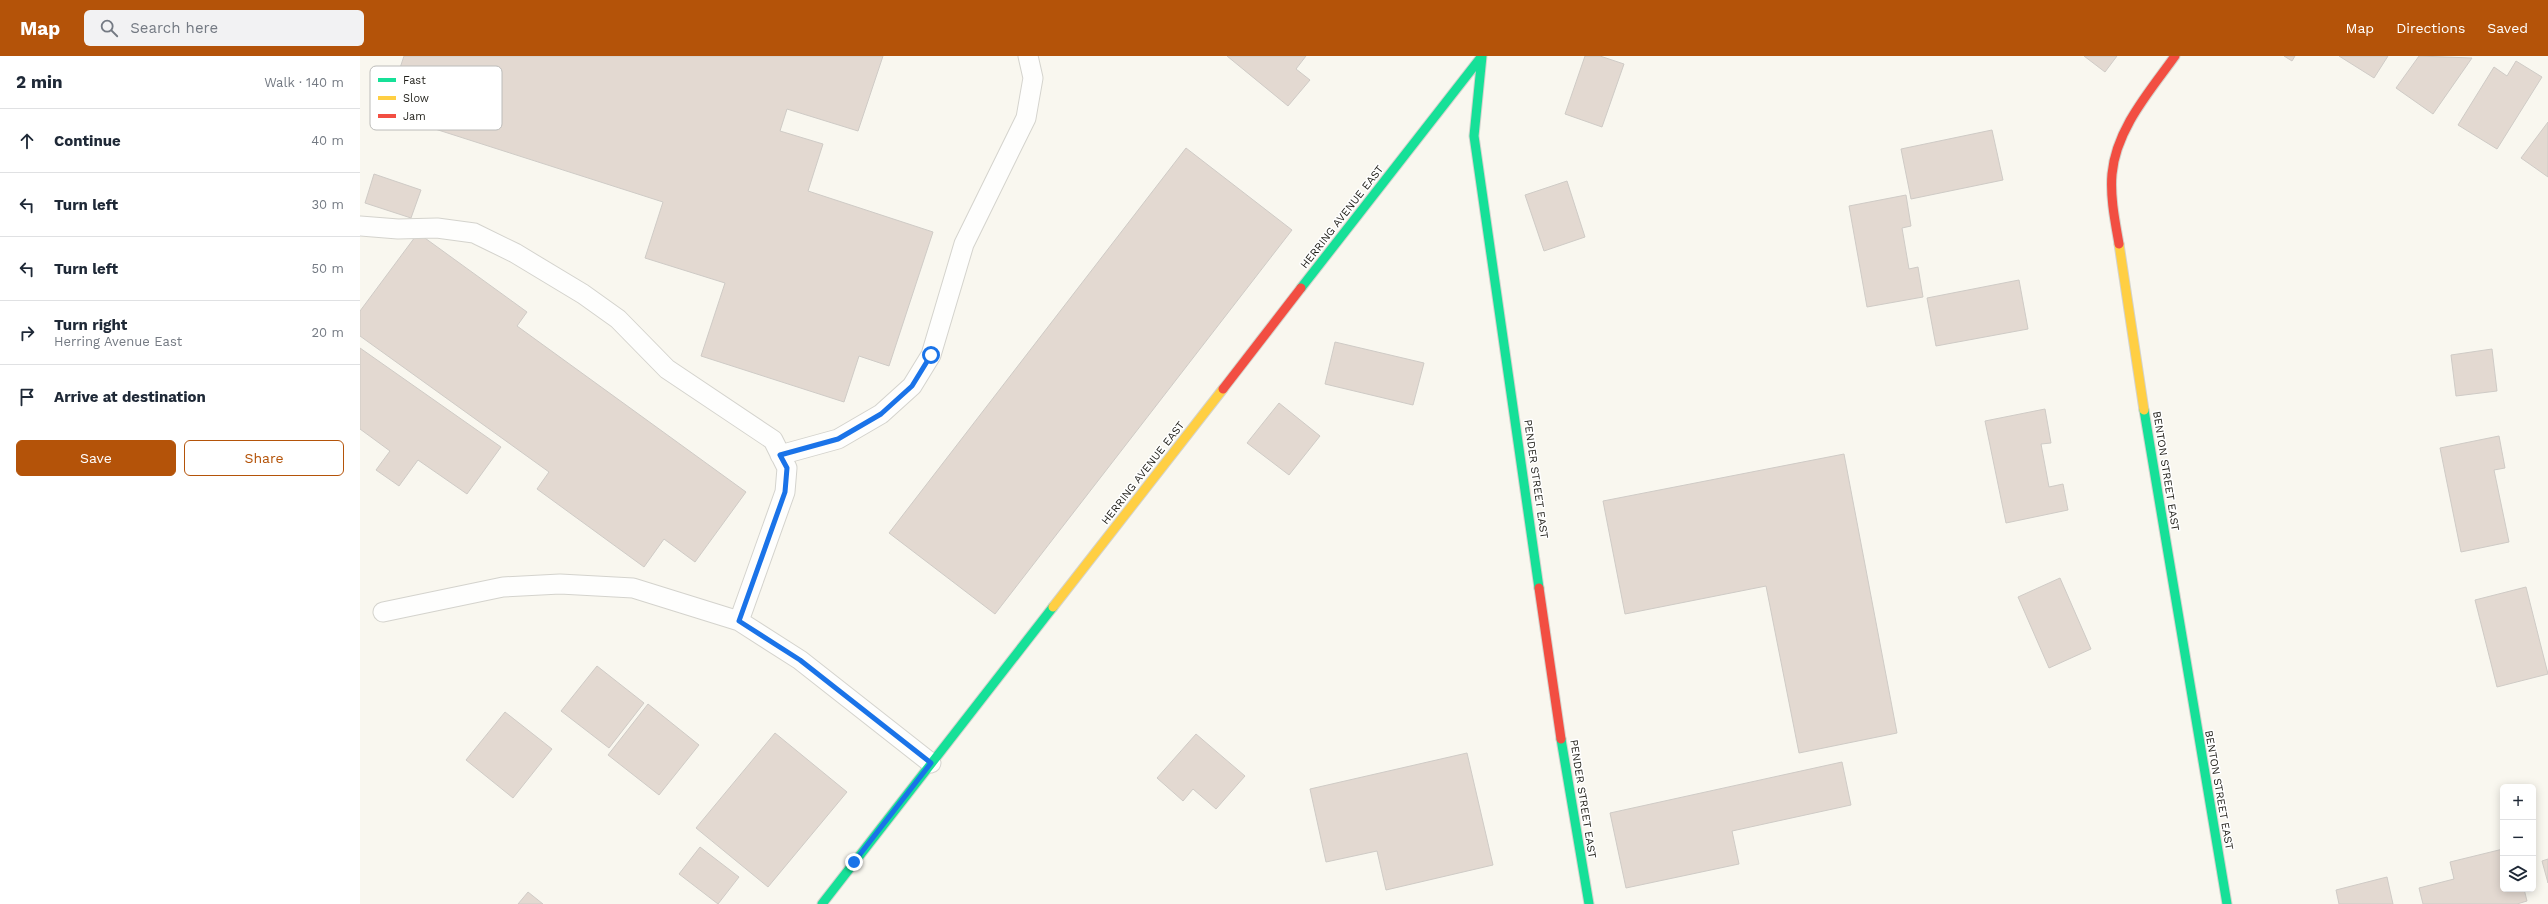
<!DOCTYPE html>
<html lang="en">
<head>
<meta charset="utf-8">
<style>
	body { margin:0; font-family:"Work Sans",sans-serif; background:#f2f2f3; color:#1f2937 }
	.controls { position:absolute; right:12px; bottom:12px; display:grid; overflow:hidden; border-radius:6px; box-shadow:0 2px 10px #0003 }
	.controls button { width:36px; height:36px; display:grid; place-items:center; padding:0; border:0; border-bottom:1px solid #e0e1e3; background:#fff; color:#1f2937; font:20px sans-serif }
	.stop { position:absolute; width:12px; height:12px; margin:-9px; border:3px solid #1a73e8; border-radius:50%; background:#fff }
	.stop.end { background:#1a73e8; border-color:#fff; box-shadow:0 1px 4px #0008 }
	.list { margin:0; padding:0; list-style:none }
	h2 { display:flex; justify-content:space-between; align-items:center; height:52px; margin:0; padding:0 16px; font-size:17px }
	h2 small { font-size:13px; font-weight:400; color:#747a83 }
	.list li { display:grid; grid-template-columns:26px 1fr auto; gap:12px; align-items:center; box-sizing:border-box; height:64px; padding:0 16px; border-top:1px solid #e0e1e3 }
	.list b { display:block; font-size:15px; white-space:nowrap }
	.list p { margin:0; font-size:13px; white-space:nowrap; color:#747a83 }
	.list em { font-size:13px; font-style:normal; color:#747a83 }
	.actions { display:flex; gap:8px; padding:12px 16px }
	.actions a { flex:1; padding:9px 0; border:1px solid #b45309; border-radius:6px; text-align:center; font-size:14px; color:#b45309 }
	.actions .main { background:#b45309; color:#fff }
	.icon { flex:none; width:22px; height:22px; fill:none; stroke:currentColor; stroke-width:2; stroke-linecap:round; stroke-linejoin:round }
	.map { position:relative; flex:none; width:2188px; height:848px; overflow:hidden }
	header { display:flex; align-items:center; gap:24px; box-sizing:border-box; height:56px; padding:0 20px; background:#b45309; color:#fff }
	header strong { font-size:19px }
	nav { display:flex; gap:22px; margin-inline-start:auto; font-size:14px }
	.search { width:280px; height:36px; background:#f2f2f3; display:flex; align-items:center; gap:10px; box-sizing:border-box; padding:0 14px; border-radius:6px; color:#747a83; font-size:15px }
	main { display:flex }
	aside { flex:1; background:#fff }
	.map>svg:first-child { display:block }
	.building { fill:#e3d9d1; stroke:#cfcbc6 }
	.lines { fill:none; stroke-linecap:round; stroke-linejoin:round }
	.lane-casing { stroke:#d4d3cd; stroke-width:21 }
	.fast-casing { stroke:#d4d3cd; stroke-width:11 }
	.slow-casing { stroke:#d4d3cd; stroke-width:11 }
	.jam-casing { stroke:#d4d3cd; stroke-width:11 }
	.lane { stroke:#fefefd; stroke-width:19 }
	.fast { stroke:#16e098; stroke-width:9 }
	.slow { stroke:#ffcf43; stroke-width:9 }
	.jam { stroke:#f24e42; stroke-width:9 }
	.route { stroke:#1a73e8; stroke-width:5 }
	.labels { text-anchor:middle; dominant-baseline:central; stroke-width:3; stroke-linejoin:round; paint-order:stroke }
	.street-label { font-size:11px; fill:#201f19; stroke:#fff }
	.key { fill:#fff; stroke:#bcbcba; stroke-width:1 }
	.key-label { font-size:11px; fill:#201f19 }
</style>
</head>
<body>
<header>
<strong>Map</strong>
<div class="search"><svg class="icon" aria-label="search" viewBox="0 0 24 24"><circle cx="10" cy="10" r="6"/><path d="M15 15l6 6"/></svg>Search here</div>
<nav><a>Map</a><a>Directions</a><a>Saved</a></nav>
</header>
<main>
<aside>
<h2>2 min<small>Walk · 140 m</small></h2>
<ul class="list">
<li><svg class="icon" aria-label="ahead" viewBox="0 0 24 24"><path d="M12 20V5M6 11l6-6 6 6"/></svg><div><b>Continue</b></div><em>40 m</em></li>
<li><svg class="icon" aria-label="left" viewBox="0 0 24 24"><path d="M17 20v-9H6M10 6l-5 5 5 5"/></svg><div><b>Turn left</b></div><em>30 m</em></li>
<li><svg class="icon" aria-label="left" viewBox="0 0 24 24"><path d="M17 20v-9H6M10 6l-5 5 5 5"/></svg><div><b>Turn left</b></div><em>50 m</em></li>
<li><svg class="icon" aria-label="right" viewBox="0 0 24 24"><path d="M7 20v-9h11M14 6l5 5-5 5"/></svg><div><b>Turn right</b><p>Herring Avenue East</p></div><em>20 m</em></li>
<li><svg class="icon" aria-label="arrive" viewBox="0 0 24 24"><path d="M6 21V4h12l-3 4 3 4H6"/></svg><div><b>Arrive at destination</b></div></li>
</ul>
<div class="actions"><a class="main">Save</a><a>Share</a></div>
</aside>
<div class="map">
<svg width="2188" height="848" viewBox="0 0 2188 848">
	<rect width="100%" height="100%" fill="#f9f7ef"/>
	<path class="building" d="M44,0H523L498,75L427,53L420,75L463,88L448,135L573,176L529,310L499,300L484,346L341,300L365,227L285,202L303,146L47,64L58,31L36,24Z
		M867,0H946L936,13L950,24L928,50Z
		M1225,0H1240L1264,8L1242,71L1205,58Z
		M1724,0H1757L1745,16Z
		M1924,0H1935L1932,5Z
		M1979,0H2028L2014,22Z
		M2059,0L2112,2L2073,58L2036,32Z
		M2156,5L2182,21L2137,93L2098,69L2134,11L2147,20Z
		M2188,66V121L2161,102Z
		M1632,74L1643,124L1551,143L1541,93Z
		M826,92L932,174L635,558L529,477Z
		M14,118L61,134L51,162L5,147Z
		M1207,125L1225,181L1184,195L1165,139Z
		M1546,139L1551,170L1542,172L1549,213L1558,211L1563,241L1507,251L1489,150Z
		M58,177L167,256L157,270L386,436L335,506L304,483L284,511L177,433L189,416L0,280V255Z
		M1659,224L1668,273L1576,290L1567,242Z
		M975,286L1064,307L1053,349L965,328Z
		M0,292L141,391L107,438L58,404L39,430L16,414L30,395L0,373Z
		M2132,293L2137,335L2096,340L2091,299Z
		M919,347L960,380L929,419L887,387Z
		M1685,353L1691,387L1681,388L1689,431L1703,428L1708,454L1646,467L1625,365Z
		M2139,380L2145,412L2134,414L2149,486L2101,496L2080,392Z
		M1484,398L1537,677L1439,697L1406,530L1265,558L1243,445Z
		M1700,522L1731,593L1689,612L1658,541Z
		M2166,531L2188,618L2137,631L2115,544Z
		M237,610L284,647L249,692L201,655Z
		M288,648L339,689L299,739L248,699Z
		M145,656L192,693L153,742L106,704Z
		M415,677L487,736L408,831L336,772Z
		M836,678L885,720L856,753L833,733L823,745L797,722Z
		M1107,697L1133,809L1026,834L1017,795L966,806L950,733Z
		M1482,706L1491,749L1372,775L1379,808L1266,832L1250,757Z
		M340,791L379,821L358,848L319,818Z
		M2143,793V833H2164L2167,845L2157,848H2063L2059,832L2094,823L2090,806Z
		M2188,803V827L2182,805Z
		M2027,821L2033,848H1979L1976,834Z
		M168,836L183,848H158Z"/>
	<g class="lines">
		<g class="lane-casing">
			<path id="lane" d="M0,170L38,173L77,172L114,177L155,197L223,238L258,263L307,313L413,384L427,412L425,436L379,565
				M420,399L478,383L521,358L552,330L571,299L604,188L666,62L673,22L668,0
				M23,556L143,531L200,528L273,532L379,565L440,604L571,707"/>
		</g>
		<g class="fast-casing">
			<path id="fast" d="M1122,0L1114,80L1179,532
				M941,232L1122,0
				M1784,354L1867,848
				M1201,683L1229,848
				M462,848L693,551"/>
		</g>
		<g class="slow-casing">
			<path id="slow" d="M1759,188L1784,354
				M693,551L863,333"/>
		</g>
		<g class="jam-casing">
			<path id="jam" d="M1759,188C1755,165 1750,141 1752,118C1756,73 1790,35 1815,0
				M863,333L941,232
				M1179,532L1201,683"/>
		</g>
		<use href="#lane" class="lane"/>
		<use href="#fast" class="fast"/>
		<use href="#slow" class="slow"/>
		<use href="#jam" class="jam"/>
	</g>
	<g class="lines">
		<path class="route" d="M494,806L571,707L440,604L379,565L425,436L427,412L420,399L478,383L521,358L552,330L571,299"/>
	</g>
	<g class="labels">
		<g class="street-label">
			<text transform="translate(982 161) rotate(-52)">HERRING AVENUE EAST</text>
			<text transform="translate(1806 415) rotate(81)">BENTON STREET EAST</text>
			<text transform="translate(783 417) rotate(-52)">HERRING AVENUE EAST</text>
			<text transform="translate(1176 423) rotate(82)">PENDER STREET EAST</text>
			<text transform="translate(1859 734) rotate(80)">BENTON STREET EAST</text>
			<text transform="translate(1223 743) rotate(81)">PENDER STREET EAST</text>
		</g>
	</g>
	<rect x="10" y="10" width="132" height="64" rx="6" class="key"/>
	<rect x="18" y="22" width="18" height="4" fill="#16e098"/>
	<rect x="18" y="40" width="18" height="4" fill="#ffcf43"/>
	<rect x="18" y="58" width="18" height="4" fill="#f24e42"/>
	<g class="key-label">
		<text x="43" y="28">Fast</text>
		<text x="43" y="46">Slow</text>
		<text x="43" y="64">Jam</text>
	</g>
</svg>
<div class="controls">
<button>+</button>
<button>−</button>
<button><svg class="icon" aria-label="layers" viewBox="0 0 24 24"><path d="M12 4l9 5-9 5-9-5zM3 14l9 5 9-5"/></svg></button>
</div>
<div class="stop" style="left:571px;top:299px"></div>
<div class="stop end" style="left:494px;top:806px"></div>
</div>
</main>
</body>
</html>
